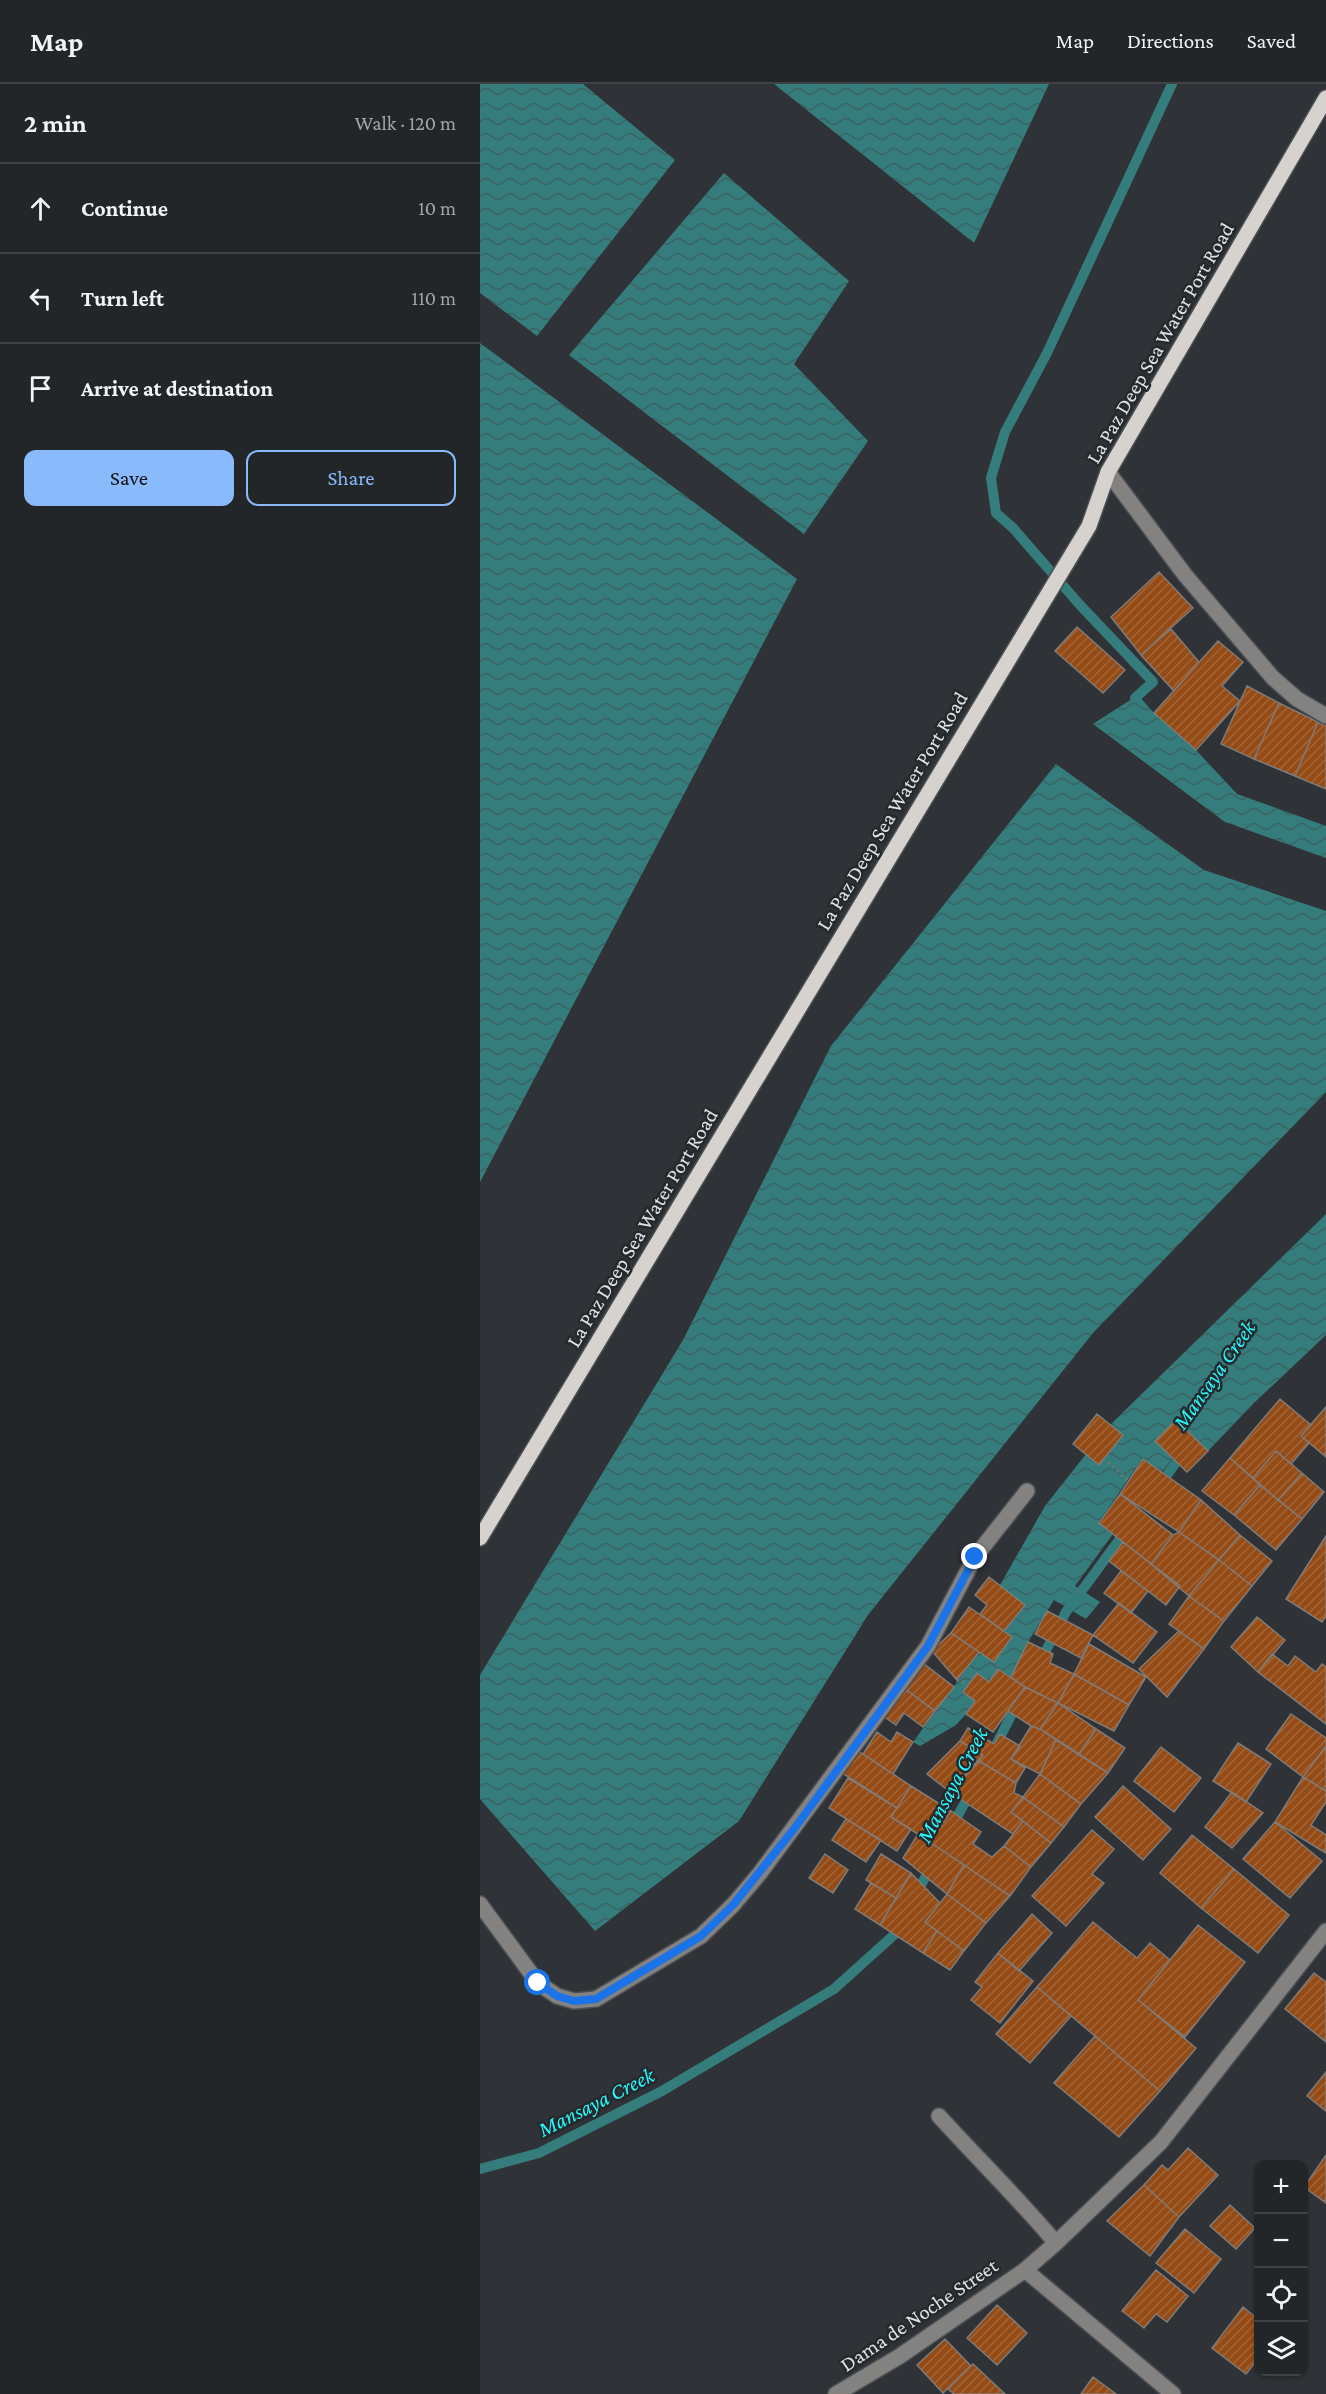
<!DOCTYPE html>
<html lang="en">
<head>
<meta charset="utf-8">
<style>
	body { margin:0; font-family:"Crimson Pro",serif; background:#2b2e31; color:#f1f3f6 }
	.controls { position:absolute; right:18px; bottom:18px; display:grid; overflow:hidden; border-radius:12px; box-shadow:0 2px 4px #0004 }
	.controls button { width:54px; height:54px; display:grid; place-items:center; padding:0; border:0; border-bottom:2px solid #404346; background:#232629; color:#f1f3f6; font:30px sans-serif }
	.stop { position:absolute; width:18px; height:18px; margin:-14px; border:4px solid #1a73e8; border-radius:50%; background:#fff }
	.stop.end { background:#1a73e8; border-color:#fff; box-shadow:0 2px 6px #0008 }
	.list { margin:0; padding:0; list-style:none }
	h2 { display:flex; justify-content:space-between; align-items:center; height:78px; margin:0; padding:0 24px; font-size:26px }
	h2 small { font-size:20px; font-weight:400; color:#a3a5a8 }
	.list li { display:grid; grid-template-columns:39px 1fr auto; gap:18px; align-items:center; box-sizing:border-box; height:90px; padding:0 24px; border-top:2px solid #404346 }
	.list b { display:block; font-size:22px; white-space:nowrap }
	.list em { font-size:20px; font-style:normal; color:#a3a5a8 }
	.actions { display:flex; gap:12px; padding:18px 24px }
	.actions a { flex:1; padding:14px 0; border:2px solid #88bafc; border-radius:12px; text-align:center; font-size:21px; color:#88bafc }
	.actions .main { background:#88bafc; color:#111 }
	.icon { flex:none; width:33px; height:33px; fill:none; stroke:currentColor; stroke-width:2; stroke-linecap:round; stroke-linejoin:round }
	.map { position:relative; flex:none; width:846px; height:2310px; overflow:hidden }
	header { display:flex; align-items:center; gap:36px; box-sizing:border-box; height:84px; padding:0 30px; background:#232629; border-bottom:2px solid #404346 }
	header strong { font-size:28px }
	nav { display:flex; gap:33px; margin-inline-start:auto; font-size:21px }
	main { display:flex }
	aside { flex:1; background:#232629 }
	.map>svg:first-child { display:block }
	.water { fill:url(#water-waves) }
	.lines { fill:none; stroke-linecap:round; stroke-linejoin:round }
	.stream { stroke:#357c7c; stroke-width:10 }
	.building { fill:url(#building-hatch); stroke:#807b78; stroke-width:1.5 }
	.minor-casing { stroke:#4b4f53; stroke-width:18 }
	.major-casing { stroke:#4b4f53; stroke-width:18 }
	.path { stroke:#74777a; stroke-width:4; stroke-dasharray:1.5 4.5; stroke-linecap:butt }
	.minor { stroke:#848280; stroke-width:15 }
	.major { stroke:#d6d2ce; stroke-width:15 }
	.route { stroke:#1a73e8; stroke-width:8 }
	.labels { text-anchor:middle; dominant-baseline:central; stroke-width:5; stroke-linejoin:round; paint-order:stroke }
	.street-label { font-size:21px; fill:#e0e2e4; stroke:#25292d }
	.water-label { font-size:22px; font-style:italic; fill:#28f8fa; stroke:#25292d }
</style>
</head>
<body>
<header>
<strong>Map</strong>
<nav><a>Map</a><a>Directions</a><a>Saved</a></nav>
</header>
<main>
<aside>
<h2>2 min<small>Walk · 120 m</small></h2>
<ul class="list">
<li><svg class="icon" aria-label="ahead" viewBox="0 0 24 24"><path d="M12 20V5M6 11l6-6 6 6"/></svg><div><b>Continue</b></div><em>10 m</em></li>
<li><svg class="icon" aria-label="left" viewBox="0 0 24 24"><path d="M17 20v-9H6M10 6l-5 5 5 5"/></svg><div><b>Turn left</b></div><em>110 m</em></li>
<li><svg class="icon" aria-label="arrive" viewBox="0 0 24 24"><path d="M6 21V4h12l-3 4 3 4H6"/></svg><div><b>Arrive at destination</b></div></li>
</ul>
<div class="actions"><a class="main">Save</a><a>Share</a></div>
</aside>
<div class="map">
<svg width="846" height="2310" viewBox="0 0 846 2310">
	<defs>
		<pattern id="water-waves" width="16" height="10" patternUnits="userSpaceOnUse" patternTransform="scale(1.5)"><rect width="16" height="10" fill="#357c7c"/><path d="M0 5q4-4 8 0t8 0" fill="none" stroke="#3b6363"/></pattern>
		<pattern id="building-hatch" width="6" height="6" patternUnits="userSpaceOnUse" patternTransform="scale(1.5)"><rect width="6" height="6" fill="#944b15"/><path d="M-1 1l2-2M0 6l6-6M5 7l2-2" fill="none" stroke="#a36537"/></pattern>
	</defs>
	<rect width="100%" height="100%" fill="#2f3337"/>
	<path class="water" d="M0,0H103L195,76L57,252L0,209Z
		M294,0H569L494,159Z
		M244,89L369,197L314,280L388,357L324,450L89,271Z
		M0,259L317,495L0,1098Z
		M658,611L674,629L716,666L757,710L846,742V774L745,738L613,640Z
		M576,680L724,786L846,827V1008L613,1249L388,1531L259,1737L115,1847L0,1715V1591L203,1256L351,962Z
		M846,1130V1251L774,1319L728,1367L696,1337L675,1357L693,1374L682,1388L662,1375L619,1438L633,1450L595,1502L620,1518L606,1535L574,1516L548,1558L531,1593L518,1585L509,1598L497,1589L495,1617L486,1630L476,1641L440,1662L433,1658L499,1568L532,1553L524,1547L544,1521L520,1501L565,1422L606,1370L643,1351L630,1341Z"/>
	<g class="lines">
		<path class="stream" d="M655,614L673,598L600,521L533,444L516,429L511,394L525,348L567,269L692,0
			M679,1402L705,1366
			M560,1578L586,1528L648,1444
			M515,1663L538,1618
			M472,1742L492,1706
			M436,1811L452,1780
			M0,2085L59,2069L182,2007L354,1905L415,1850L421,1838"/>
	</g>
	<path class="building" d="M679,488L713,524L661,571L631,533Z
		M597,543L645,586L623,609L575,567Z
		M691,545L719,578L694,607L661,571Z
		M738,557L763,578L742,602L760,617L716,666L674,629Z
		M767,602L799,619L774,675L741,660Z
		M799,619L838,638L815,692L774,675Z
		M838,638L846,642V705L815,692Z
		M800,1315L831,1341L821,1352L829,1359L811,1380L796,1367L773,1394L750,1374Z
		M846,1323V1373L821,1352Z
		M617,1330L643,1351L619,1381L593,1360Z
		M696,1336L728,1367L707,1388L675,1357Z
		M796,1367L822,1389L798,1416L773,1394Z
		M750,1374L780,1401L754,1431L722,1407Z
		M663,1375L721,1416L699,1448L640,1410Z
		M822,1389L844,1408L822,1435L798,1416Z
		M780,1401L822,1435L796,1466L754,1431Z
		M640,1410L693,1451L671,1480L619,1439Z
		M721,1416L760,1451L739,1476L699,1448Z
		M699,1448L739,1476L709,1512L671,1480L693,1451Z
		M760,1451L792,1477L772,1502L739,1476Z
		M846,1452V1532L842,1538L806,1515Z
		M643,1458L700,1502L686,1521L629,1477Z
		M739,1476L772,1502L744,1537L709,1512Z
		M641,1487L668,1507L651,1529L624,1509Z
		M509,1493L545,1521L524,1547L500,1530L507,1521L495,1511Z
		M709,1512L744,1537L724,1565L689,1540Z
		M639,1519L677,1548L653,1579L613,1551Z
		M489,1523L532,1553L514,1578L471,1549Z
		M567,1527L613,1551L601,1574L555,1550Z
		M777,1533L805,1556L778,1588L751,1563Z
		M699,1547L724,1565L687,1613L659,1585Z
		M471,1549L499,1568L477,1596L452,1567Z
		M548,1558L573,1570L570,1579L594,1590L578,1619L545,1603L531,1593Z
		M609,1560L666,1593L649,1621L594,1590Z
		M792,1570L808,1582L815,1572L836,1588L842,1580L846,1583V1640L778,1588Z
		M439,1576L474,1603L455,1627L420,1601Z
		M518,1585L545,1603L513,1648L486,1630L495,1617L483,1608L497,1589L509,1598Z
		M594,1590L649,1621L634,1647L578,1619Z
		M420,1601L455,1627L443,1643L424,1629L416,1641L399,1629Z
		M545,1603L578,1619L560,1645L551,1642L528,1627Z
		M578,1619L616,1645L599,1670L560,1645Z
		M811,1630L846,1654V1662L823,1693L786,1665Z
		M551,1642L560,1645L576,1656L560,1690L531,1675Z
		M488,1644L514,1660L520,1650L540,1662L531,1675L545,1684L536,1699L499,1677L503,1671L480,1657Z
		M616,1645L645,1664L628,1689L599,1670Z
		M397,1648L411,1658L417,1648L433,1658L413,1690L383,1670Z
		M576,1656L628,1689L601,1720L560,1690Z
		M480,1657L503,1671L470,1708L447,1690Z
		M758,1659L791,1680L766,1718L733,1697Z
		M846,1662V1707L823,1693Z
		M681,1663L721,1694L694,1728L654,1697Z
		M374,1664L431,1702L417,1724L359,1687Z
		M499,1677L536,1699L534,1709L543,1713L531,1728L543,1737L533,1750L470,1708Z
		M560,1690L601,1720L584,1743L543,1713Z
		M823,1693L846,1707V1718L831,1741L846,1751V1769L795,1738Z
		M368,1694L417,1724L411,1733L431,1745L417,1767L349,1724Z
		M431,1702L471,1727L450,1758L411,1733Z
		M643,1702L691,1745L663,1776L615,1733Z
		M752,1708L783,1729L752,1764L725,1743Z
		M543,1713L584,1743L571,1759L531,1728Z
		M471,1727L501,1748L493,1760L512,1773L524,1762L551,1783L530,1812L450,1758Z
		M366,1735L401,1756L386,1778L352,1756Z
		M543,1737L571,1759L551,1783L524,1762Z
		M795,1738L842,1777L810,1814L763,1775Z
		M612,1746L634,1765L612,1790L624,1799L586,1842L552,1812Z
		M438,1750L484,1781L467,1810L423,1774Z
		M712,1751L754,1785L721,1824L680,1789Z
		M345,1770L368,1786L353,1809L329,1794Z
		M401,1770L431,1789L416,1814L386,1796Z
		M484,1781L530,1812L506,1839L467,1810Z
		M754,1785L809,1831L778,1869L721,1824Z
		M431,1789L460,1819L445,1838L457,1847L443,1869L400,1841Z
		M391,1799L416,1814L400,1841L375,1825Z
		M467,1810L506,1839L484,1867L445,1838Z
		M552,1830L572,1849L539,1887L518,1869Z
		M613,1838L657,1874L670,1859L690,1876L658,1916L716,1964L680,2007L557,1903Z
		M718,1841L765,1878L705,1953L658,1916Z
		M457,1847L484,1867L470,1886L443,1869Z
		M518,1869L553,1897L520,1939L491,1916L502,1903L495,1898Z
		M834,1889L846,1898V1958L805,1925Z
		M557,1903L591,1932L550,1979L516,1950Z
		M615,1952L680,2007L639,2053L574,1999Z
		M846,1988V2027L827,2012Z
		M708,2064L738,2091L699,2133L664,2101L682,2081L688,2086Z
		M846,2071V2119L824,2103Z
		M664,2101L699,2133L670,2172L627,2137Z
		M750,2121L775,2144L756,2165L730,2142Z
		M705,2145L741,2175L714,2209L676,2179Z
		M676,2186L708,2212L687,2238L676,2230L664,2244L642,2227Z
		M517,2221L547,2249L517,2281L487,2254Z
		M763,2223L778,2235V2275L766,2290L732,2264Z
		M465,2255L491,2282L463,2309L437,2281Z
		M493,2280L525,2310H474L468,2305Z
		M613,2293L636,2310H601Z"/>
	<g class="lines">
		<g class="minor-casing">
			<path id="minor" d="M628,388L705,491L793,594L817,615L846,632
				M0,1820L58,1899L77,1912L94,1917L116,1915L221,1852L253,1821L280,1789L448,1562L495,1473L547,1407
				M459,2032C498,2075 539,2115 576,2159
				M545,2186L693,2310
				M356,2310L420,2272L545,2186L576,2159L681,2058L846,1847"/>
		</g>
		<g class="major-casing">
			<path id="major" d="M0,1454L609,442L628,388L846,14"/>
		</g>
		<path class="path" d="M624,1374L648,1397
			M477,1596L489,1600"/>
		<use href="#minor" class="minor"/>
		<use href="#major" class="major"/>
	</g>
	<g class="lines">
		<path class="route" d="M58,1899L77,1912L94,1917L116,1915L221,1852L253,1821L314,1745L448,1562L495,1473"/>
	</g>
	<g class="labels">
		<g class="street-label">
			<text transform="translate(680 259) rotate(-60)">La Paz Deep Sea Water Port Road</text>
			<text transform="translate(412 727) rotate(-59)">La Paz Deep Sea Water Port Road</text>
			<text transform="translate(162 1144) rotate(-59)">La Paz Deep Sea Water Port Road</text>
			<text transform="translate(439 2231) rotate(-34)">Dama de Noche Street</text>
		</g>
		<g class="water-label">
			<text transform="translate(734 1291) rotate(-55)">Mansaya Creek</text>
			<text transform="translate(472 1701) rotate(-62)">Mansaya Creek</text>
			<text transform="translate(116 2018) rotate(-27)">Mansaya Creek</text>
		</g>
	</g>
</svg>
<div class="controls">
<button>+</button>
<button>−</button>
<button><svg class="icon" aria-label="locate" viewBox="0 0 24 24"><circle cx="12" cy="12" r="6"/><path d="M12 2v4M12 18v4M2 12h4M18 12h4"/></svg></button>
<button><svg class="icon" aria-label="layers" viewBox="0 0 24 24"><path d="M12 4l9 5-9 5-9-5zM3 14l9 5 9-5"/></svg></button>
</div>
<div class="stop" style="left:58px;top:1899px"></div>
<div class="stop end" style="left:495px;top:1473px"></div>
</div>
</main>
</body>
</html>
